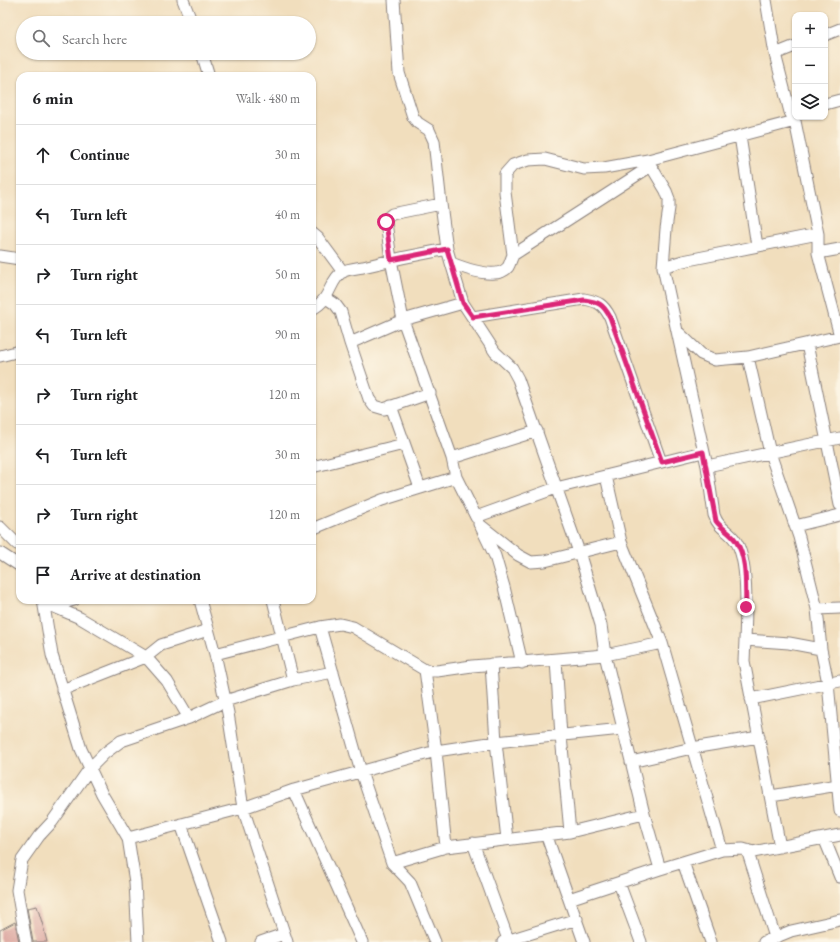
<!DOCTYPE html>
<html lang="en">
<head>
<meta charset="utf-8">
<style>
	body { margin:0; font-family:"EB Garamond",serif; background:#f6f6f6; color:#202124 }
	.controls { position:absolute; right:12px; top:12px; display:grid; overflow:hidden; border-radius:8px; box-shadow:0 1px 3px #0004 }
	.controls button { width:36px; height:36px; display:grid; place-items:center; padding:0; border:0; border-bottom:1px solid #e0e0e0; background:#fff; color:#202124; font:20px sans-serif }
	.stop { position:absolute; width:12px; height:12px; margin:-9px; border:3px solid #db2777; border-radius:50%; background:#fff }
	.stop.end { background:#db2777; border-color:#fff; box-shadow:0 1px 4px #0008 }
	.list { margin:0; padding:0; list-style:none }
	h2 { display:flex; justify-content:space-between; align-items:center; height:52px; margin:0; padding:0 16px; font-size:17px }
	h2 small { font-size:13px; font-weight:400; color:#757577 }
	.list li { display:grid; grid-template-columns:26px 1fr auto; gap:12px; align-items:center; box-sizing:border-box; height:60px; padding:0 16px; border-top:1px solid #e0e0e0 }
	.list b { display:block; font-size:15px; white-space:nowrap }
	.list em { font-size:13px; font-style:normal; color:#757577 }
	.icon { flex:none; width:22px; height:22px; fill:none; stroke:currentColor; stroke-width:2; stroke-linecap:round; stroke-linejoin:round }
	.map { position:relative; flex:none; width:840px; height:942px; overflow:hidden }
	.search { position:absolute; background:#fff; box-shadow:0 1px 3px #0004; left:16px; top:16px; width:300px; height:44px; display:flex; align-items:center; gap:10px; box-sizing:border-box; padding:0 14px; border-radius:22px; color:#757577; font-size:15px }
	.panel { position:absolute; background:#fff; box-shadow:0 1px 3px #0004; left:16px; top:72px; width:300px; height:532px; border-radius:12px }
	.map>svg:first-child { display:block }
	.building { fill:#dba49e }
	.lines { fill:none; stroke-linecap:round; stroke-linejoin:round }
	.street-casing { stroke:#8a807c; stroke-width:13 }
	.street { stroke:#fff; stroke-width:11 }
	.route { stroke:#db2777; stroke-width:5 }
</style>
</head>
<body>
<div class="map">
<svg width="840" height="942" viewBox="0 0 840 942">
	<rect width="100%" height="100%" fill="#fcf5e5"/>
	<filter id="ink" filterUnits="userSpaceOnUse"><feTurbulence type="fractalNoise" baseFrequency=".025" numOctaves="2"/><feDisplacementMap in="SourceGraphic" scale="8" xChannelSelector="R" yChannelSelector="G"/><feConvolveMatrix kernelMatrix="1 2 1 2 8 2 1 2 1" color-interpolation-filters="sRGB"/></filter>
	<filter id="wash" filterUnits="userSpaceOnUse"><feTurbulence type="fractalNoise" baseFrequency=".012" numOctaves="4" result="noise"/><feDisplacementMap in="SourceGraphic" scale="16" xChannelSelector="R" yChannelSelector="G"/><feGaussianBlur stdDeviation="0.9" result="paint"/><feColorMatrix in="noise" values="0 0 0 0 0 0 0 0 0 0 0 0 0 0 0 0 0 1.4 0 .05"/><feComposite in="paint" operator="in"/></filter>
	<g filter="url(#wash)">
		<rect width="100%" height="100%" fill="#f1debd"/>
		<g id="blocks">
			<path class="building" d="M37,906L43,926L47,942H33L27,908Z
				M15,922L19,942H0V930Z"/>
		</g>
	</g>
	<g filter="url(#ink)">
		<use href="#blocks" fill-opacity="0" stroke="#8a807c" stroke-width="1"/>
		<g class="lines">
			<g class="street-casing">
				<path id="street" d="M183,0L192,23
					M394,0L399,73L413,117L418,123L429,130L434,141L441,204L447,249L451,263C464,268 497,281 508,267C510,264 511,259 513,255L651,166
					M766,0L775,54L790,112L795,111
					M825,35L840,29
					M202,53L209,76
					M775,54L795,46
					M825,104L840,100
					M740,136L757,246
					M648,160L651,166L666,191L669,199V208L666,229L663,267L677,331L701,354L715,360L748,357L840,336L818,253V234L795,121L790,112
					M441,204L392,214L387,218L386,222L391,260L403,320L452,458L456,477L476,517L556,488L703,452
					M312,233L318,238L343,272
					M818,253L840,249
					M513,255L505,192V174L513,165L528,160L545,159L584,169L604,168L648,160L795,121
					M0,256L20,259
					M451,263L463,303L495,352L512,368L518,379L579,552L601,625L605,655L644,814L660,869
					M663,267L683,261L818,234
					M326,298L335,304L341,312L350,343L369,399L374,406L384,409L430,393
					M312,309C331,300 329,281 342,272C347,269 357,268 363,267C391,260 419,254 447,249
					M473,317L584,299C599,302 603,304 610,317L661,462
					M677,331L707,466L714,515C719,529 728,530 735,540C749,559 746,615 745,640L789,643L821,649
					M350,343L403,320L463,303
					M807,344L840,505
					M0,356L20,351
					M748,357L770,453L799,537L817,609L821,649L828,683L840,811
					M391,406L420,488
					M452,458L537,431
					M707,466L840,438
					M312,467L404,444
					M606,476L621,542L662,643L722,850
					M479,524L518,555L531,562L545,561L621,542
					M795,526L840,515
					M0,527L17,544
					M481,527L495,556L504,587L522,663
					M312,529L382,500L456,477
					M0,553L20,566
					M43,600L52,655L81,749L102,794L128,838L135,882L138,942
					M200,600L215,654L228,713L243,808L287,942
					M273,600L293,680
					M52,606L80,618L146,657L167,681L189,718
					M49,607L74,600
					M817,609L840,608
					M320,627L361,772L392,863L410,882L435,942
					M745,640L744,661L780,847
					M215,654L320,627L340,624L353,627L425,670L437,671L472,666L605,655L662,643
					M556,660L561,736L570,832
					M491,664L496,742L507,839
					M425,670L436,751L446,847
					M62,690L146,657L161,645L208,630
					M751,699L840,681
					M631,762L692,748L759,737
					M294,790L362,942
					M771,796L838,785
					M181,824L222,942
					M546,834L584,942
					M128,838L243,808L294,790L436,751L496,742L622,729
					M824,838L840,877
					M473,843L509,942
					M747,850L775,937
					M683,862L711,942
					M392,863L446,847L570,832L644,814
					M619,883L641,942
					M569,899L660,869L722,850L743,849L753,852L840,835
					M26,942L17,890L22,860L39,836L52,822L90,768L105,753L121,741L189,718L225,701L293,680L333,672
					M261,942L284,934
					M503,942L577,919
					M764,942L791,931L840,920"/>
			</g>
			<use href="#street" class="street"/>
		</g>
	</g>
	<g class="lines" filter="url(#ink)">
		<path class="route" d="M386,222L391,260L447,249L463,303L473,317L584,300C599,302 603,304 610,317L662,462L703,452L716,521C722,529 731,533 736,541C748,560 745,585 746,607"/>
	</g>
</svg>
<div class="controls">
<button>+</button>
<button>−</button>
<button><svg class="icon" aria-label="layers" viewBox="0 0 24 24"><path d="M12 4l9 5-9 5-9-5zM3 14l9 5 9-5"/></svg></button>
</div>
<div class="stop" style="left:386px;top:222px"></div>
<div class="stop end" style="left:746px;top:607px"></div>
<div class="search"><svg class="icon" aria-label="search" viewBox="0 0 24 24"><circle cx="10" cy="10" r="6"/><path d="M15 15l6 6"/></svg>Search here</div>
<section class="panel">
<h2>6 min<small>Walk · 480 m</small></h2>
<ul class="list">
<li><svg class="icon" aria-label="ahead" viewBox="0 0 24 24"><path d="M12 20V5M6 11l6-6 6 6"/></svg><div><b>Continue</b></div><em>30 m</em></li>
<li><svg class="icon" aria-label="left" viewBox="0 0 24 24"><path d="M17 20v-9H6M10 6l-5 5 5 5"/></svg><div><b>Turn left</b></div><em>40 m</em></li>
<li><svg class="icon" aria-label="right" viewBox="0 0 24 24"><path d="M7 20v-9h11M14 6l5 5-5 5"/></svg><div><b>Turn right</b></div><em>50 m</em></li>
<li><svg class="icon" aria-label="left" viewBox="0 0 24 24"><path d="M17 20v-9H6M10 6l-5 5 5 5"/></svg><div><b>Turn left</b></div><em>90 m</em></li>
<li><svg class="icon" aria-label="right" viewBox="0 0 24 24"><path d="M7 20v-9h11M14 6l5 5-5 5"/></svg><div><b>Turn right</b></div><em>120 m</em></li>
<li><svg class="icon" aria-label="left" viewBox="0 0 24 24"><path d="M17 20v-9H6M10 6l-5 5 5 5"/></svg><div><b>Turn left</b></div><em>30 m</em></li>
<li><svg class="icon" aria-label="right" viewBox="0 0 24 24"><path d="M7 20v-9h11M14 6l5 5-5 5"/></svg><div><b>Turn right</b></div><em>120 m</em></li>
<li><svg class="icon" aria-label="arrive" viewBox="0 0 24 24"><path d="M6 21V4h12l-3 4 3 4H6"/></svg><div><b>Arrive at destination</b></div></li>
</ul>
</section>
</div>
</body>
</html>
